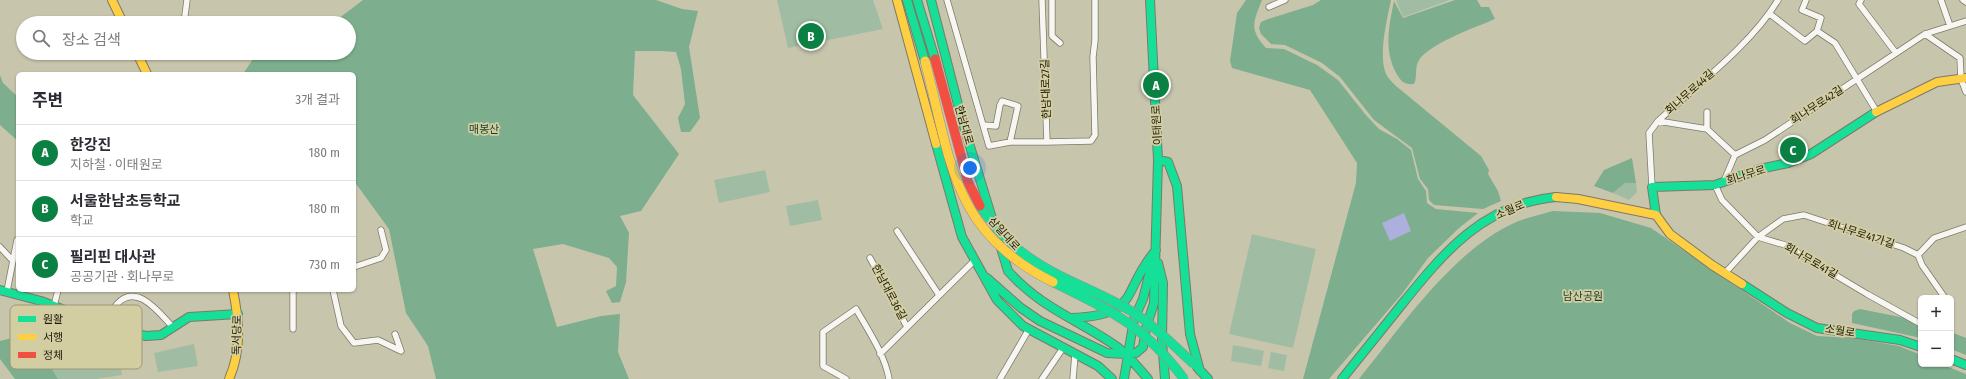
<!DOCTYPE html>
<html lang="ko">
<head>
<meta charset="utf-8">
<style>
	body { margin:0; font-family:"Fira Sans Condensed","Noto Sans KR",sans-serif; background:#f2f2f3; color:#2b2b33 }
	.controls { position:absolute; right:12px; bottom:12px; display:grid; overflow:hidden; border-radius:6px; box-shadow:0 1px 3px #0004 }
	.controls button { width:36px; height:36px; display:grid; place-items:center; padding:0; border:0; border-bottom:1px solid #e1e1e2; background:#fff; color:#2b2b33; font:20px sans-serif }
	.you { position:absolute; left:970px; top:168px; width:14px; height:14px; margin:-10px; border:3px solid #fff; border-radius:50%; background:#1a73e8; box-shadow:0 0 0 6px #1a73e833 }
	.badge { display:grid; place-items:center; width:26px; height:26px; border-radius:50%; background:#0b8043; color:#fff; font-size:13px; font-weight:700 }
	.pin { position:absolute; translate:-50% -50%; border:2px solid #fff; box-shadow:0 1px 4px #0006 }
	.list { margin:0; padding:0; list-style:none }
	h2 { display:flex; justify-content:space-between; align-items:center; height:52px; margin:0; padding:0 16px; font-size:17px }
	h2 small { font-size:13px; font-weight:400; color:#7c7c81 }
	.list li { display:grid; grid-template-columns:26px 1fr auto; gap:12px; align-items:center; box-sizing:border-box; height:56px; padding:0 16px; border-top:1px solid #e1e1e2 }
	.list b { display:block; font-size:15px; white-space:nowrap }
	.list p { margin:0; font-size:13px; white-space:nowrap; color:#7c7c81 }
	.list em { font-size:13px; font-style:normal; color:#7c7c81 }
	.icon { flex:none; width:22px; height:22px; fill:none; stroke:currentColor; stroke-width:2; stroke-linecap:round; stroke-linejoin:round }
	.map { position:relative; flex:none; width:1966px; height:379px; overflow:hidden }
	.search { position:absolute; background:#fff; box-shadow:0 1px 3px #0004; left:16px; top:16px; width:340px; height:44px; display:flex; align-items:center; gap:10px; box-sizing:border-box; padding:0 14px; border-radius:22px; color:#7c7c81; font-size:15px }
	.panel { position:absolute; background:#fff; box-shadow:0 1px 3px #0004; left:16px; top:72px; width:340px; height:220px; border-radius:6px }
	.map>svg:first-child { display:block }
	.green { fill:#a0bda3 }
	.forest { fill:#7dae8d }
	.water { fill:#adafdd }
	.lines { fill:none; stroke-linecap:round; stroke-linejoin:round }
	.street-casing { stroke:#7c7a67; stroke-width:7 }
	.fast-casing { stroke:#7c7a67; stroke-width:10 }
	.slow-casing { stroke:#7c7a67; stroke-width:10 }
	.street { stroke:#f7f6f3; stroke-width:5.5 }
	.fast { stroke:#16e098; stroke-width:8 }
	.slow { stroke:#ffcf43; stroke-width:8 }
	.fast-bridge-casing { stroke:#9e8f8c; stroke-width:10; stroke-linecap:butt }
	.slow-bridge-casing { stroke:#9e8f8c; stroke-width:10; stroke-linecap:butt }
	.jam-bridge-casing { stroke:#9e8f8c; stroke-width:10; stroke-linecap:butt }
	.fast-bridge { stroke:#16e098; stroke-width:9 }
	.slow-bridge { stroke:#ffcf43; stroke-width:9 }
	.jam-bridge { stroke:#f24e42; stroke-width:9 }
	.labels { text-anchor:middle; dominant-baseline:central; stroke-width:3.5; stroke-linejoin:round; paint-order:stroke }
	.street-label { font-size:11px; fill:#1e1b0b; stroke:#d3cea2 }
	.park-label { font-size:11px; fill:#153e2c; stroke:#d3cea2 }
	.key { fill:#d3cea2; stroke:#9d9875; stroke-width:1 }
	.key-label { font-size:11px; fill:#1e1b0b }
</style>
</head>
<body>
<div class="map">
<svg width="1966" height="379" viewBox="0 0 1966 379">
	<rect width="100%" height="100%" fill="#c8c5ad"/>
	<path class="green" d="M777,0H873L883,29L788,48Z
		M1396,0H1450L1403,17Z
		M765,170L770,192L719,203L714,180Z
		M1625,183H1636L1637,192L1629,200L1613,193Z
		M818,200L822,220L790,226L786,206Z
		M1252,234L1316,249L1293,348L1229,334Z
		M63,329L89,331L117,343L122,375L96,379H58L45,358Z
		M194,344L198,366L158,372L154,353Z
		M1233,345L1264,351L1261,366L1231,361Z
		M1271,352L1287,355L1284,371L1268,368Z"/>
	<path class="forest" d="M363,0H656L682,9L698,11L689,47L700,118L690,132H681L678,118L685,104L681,69L676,52L662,51H635L633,95L679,154L641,211L620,216L629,233L626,282L620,302L612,303L606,291L616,286L617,267L609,258L563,244L533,249L557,327L601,316L620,314L618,352L629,379H436L428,346L406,313L389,229L354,181V74H243L257,53H349V23H302L338,19Z
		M1246,0H1262C1253,23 1249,29 1266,48L1284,49L1317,65L1338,80L1365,114L1379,129L1397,139L1411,150L1418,179L1426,191L1427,203L1436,209L1478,213L1459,228L1428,258L1402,294L1329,379H1303L1356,183L1357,163L1310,90L1232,68L1230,61L1237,13Z
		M1321,0H1391C1387,19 1378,56 1386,74C1388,78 1393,83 1396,86L1481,156L1489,170L1488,174L1498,191L1501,201L1483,209L1434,205L1429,200L1428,189L1420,179L1412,148L1374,120L1340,77L1322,63L1285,45L1271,44L1261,34L1259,28L1261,22L1268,19L1313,5Z
		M1455,0H1477L1481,7H1489L1495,19C1476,27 1429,44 1419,60C1414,68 1418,76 1414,84C1403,85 1400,80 1395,71C1384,48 1389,25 1394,1L1403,18Z
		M0,75L3,83L18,97V141L0,125Z
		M1632,158L1636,183H1625L1613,193L1594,186L1604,170Z
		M1553,211L1600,213L1651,228L1790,323L1817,336L1853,338L1899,346L1921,355V364H1941L1966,374V379H1359C1401,327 1451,253 1512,224C1524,218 1539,215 1553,211Z
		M33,306L94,326L89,331L63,329L45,358L58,379H15L0,359V341L20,336L29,322Z
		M1860,309L1905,318L1921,327V338L1852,323V314L1854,311Z
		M1951,332L1966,338V355L1951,349Z"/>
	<path class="water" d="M1404,213L1411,231L1390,241L1382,223Z"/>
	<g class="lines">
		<g class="street-casing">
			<path id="street" d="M947,0L989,146L1010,142H1047L1042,0
				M1052,0V36L1060,43
				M1861,0L1859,4L1896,53
				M1941,0L1950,26
				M1963,0L1966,2
				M1269,7L1285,0
				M1770,14L1805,41L1817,31L1821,18L1802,10L1806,0
				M184,23L187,0
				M1817,31L1835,43L1877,112
				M1925,34L1960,58L1961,79L1966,92
				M1707,112V129L1735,155
				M1658,121L1707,129
				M983,125L996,126L1000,105L1002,101L1018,106L1010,142
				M1047,142L1091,141L1095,135L1093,57L1095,40V0
				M1724,181L1735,155L1765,140L1925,34L1966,21
				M1715,185L1722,200L1758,237L1785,245L1867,294L1921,324
				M1652,187L1649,133L1658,121C1697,85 1751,45 1778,0
				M897,231L939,295
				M0,247L13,261
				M1918,255L1934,238L1966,227
				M870,258L907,327
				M354,267L381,258L386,250L381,230
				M1725,273L1758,237L1783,219L1804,215L1904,248L1918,255L1922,265L1945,298
				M333,290L341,326L354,343L378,340L401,351
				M7,291L17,240L18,241
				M54,306L58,290
				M104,325C108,318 112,310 117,304C137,282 159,313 173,327
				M293,329V290
				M395,334L401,351
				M880,354L974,261
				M846,379L823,366V332L856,309C868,330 885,355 889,379
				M1000,379L1029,329
				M1042,379L1063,348
				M1073,379L1075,354"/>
		</g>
		<g class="fast-casing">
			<path id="fast" d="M907,0L925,61
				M917,0L935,59
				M931,0L962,120L1008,271C1041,308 1077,319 1116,346C1128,355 1138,367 1148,379
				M936,144L962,237L997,300L1023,326L1098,366L1112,379
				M1158,160L1168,162L1177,186L1190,334L1200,371
				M1656,215L1652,187L1715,185L1760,169L1788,163L1811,154L1876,112
				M1158,263L1163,283L1162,341L1165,379
				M987,278L1021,308L1040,321L1107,353L1127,354
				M1742,284L1787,313L1817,328L1900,340L1921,347
				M0,290L41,301L114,329L146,336L161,335L189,317L238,314
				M1071,318C1142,315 1120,292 1156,250
				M1127,354L1136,353L1143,347L1146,328L1154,303L1158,160L1150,0
				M1951,359L1966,365
				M1197,367L1208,379
				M1124,379L1134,319L1143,299L1152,263
				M1342,379C1362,354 1383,328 1403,303C1445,251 1484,204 1556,197"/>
		</g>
		<g class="slow-casing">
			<path id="slow" d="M112,0L123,23
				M897,0L936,144
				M137,53L147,74
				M1876,112L1937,82L1966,78
				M1556,197L1578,199L1656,215L1670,234L1712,265L1742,284
				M229,379C242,350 239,320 233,290"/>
		</g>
		<use href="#street" class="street"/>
		<use href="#fast" class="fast"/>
		<use href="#slow" class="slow"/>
		<g class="fast-bridge-casing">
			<path id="fast-bridge" d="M980,206C992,223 1005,240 1023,253C1055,278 1096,290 1131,311C1154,325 1174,346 1194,364
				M1053,282C1111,311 1144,325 1184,379"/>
		</g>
		<g class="slow-bridge-casing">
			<path id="slow-bridge" d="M925,61C951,159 951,232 1053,282"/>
		</g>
		<g class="jam-bridge-casing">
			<path id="jam-bridge" d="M935,59L968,182L980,206"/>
		</g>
		<use href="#fast-bridge" class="fast-bridge"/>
		<use href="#slow-bridge" class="slow-bridge"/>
		<use href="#jam-bridge" class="jam-bridge"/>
	</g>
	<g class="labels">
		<g class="street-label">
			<text transform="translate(1046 89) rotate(-92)">한남대로27길</text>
			<text transform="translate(1690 92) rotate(-42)">회나무로44길</text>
			<text transform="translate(1817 105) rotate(-33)">회나무로42길</text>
			<text transform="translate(964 125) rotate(74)">한남대로</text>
			<text transform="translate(1157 125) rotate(-93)">이태원로</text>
			<text transform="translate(1746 175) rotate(-17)">회나무로</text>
			<text transform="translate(1510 210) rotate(-23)">소월로</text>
			<text transform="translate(1004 234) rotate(48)">삼일대로</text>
			<text transform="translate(1861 234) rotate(18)">회나무로41가길</text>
			<text transform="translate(1811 261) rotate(30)">회나무로41길</text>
			<text transform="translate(889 292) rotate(62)">한남대로36길</text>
			<text transform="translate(1840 331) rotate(8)">소월로</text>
			<text transform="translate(237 335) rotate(-89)">독서당로</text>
		</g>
		<g class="park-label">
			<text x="484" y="129">매봉산</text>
			<text x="1583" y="296">남산공원</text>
		</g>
	</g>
	<rect x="10" y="305" width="132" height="64" rx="6" class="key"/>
	<rect x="18" y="316" width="18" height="6" fill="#16e098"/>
	<rect x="18" y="334" width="18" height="6" fill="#ffcf43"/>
	<rect x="18" y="352" width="18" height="6" fill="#f24e42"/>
	<g class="key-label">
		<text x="43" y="323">원활</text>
		<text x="43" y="341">서행</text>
		<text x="43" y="359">정체</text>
	</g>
</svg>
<div class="controls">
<button>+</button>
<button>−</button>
</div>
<div class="you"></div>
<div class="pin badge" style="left:1156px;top:85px">A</div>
<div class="pin badge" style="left:811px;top:36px">B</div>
<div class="pin badge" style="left:1793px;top:150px">C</div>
<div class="search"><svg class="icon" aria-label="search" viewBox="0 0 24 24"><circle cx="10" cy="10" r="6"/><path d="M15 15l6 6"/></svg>장소 검색</div>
<section class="panel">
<h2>주변<small>3개 결과</small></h2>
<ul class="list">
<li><span class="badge">A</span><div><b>한강진</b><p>지하철 · 이태원로</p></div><em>180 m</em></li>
<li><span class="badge">B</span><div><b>서울한남초등학교</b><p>학교</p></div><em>180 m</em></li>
<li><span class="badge">C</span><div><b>필리핀 대사관</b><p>공공기관 · 회나무로</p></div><em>730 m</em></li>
</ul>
</section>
</div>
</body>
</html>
